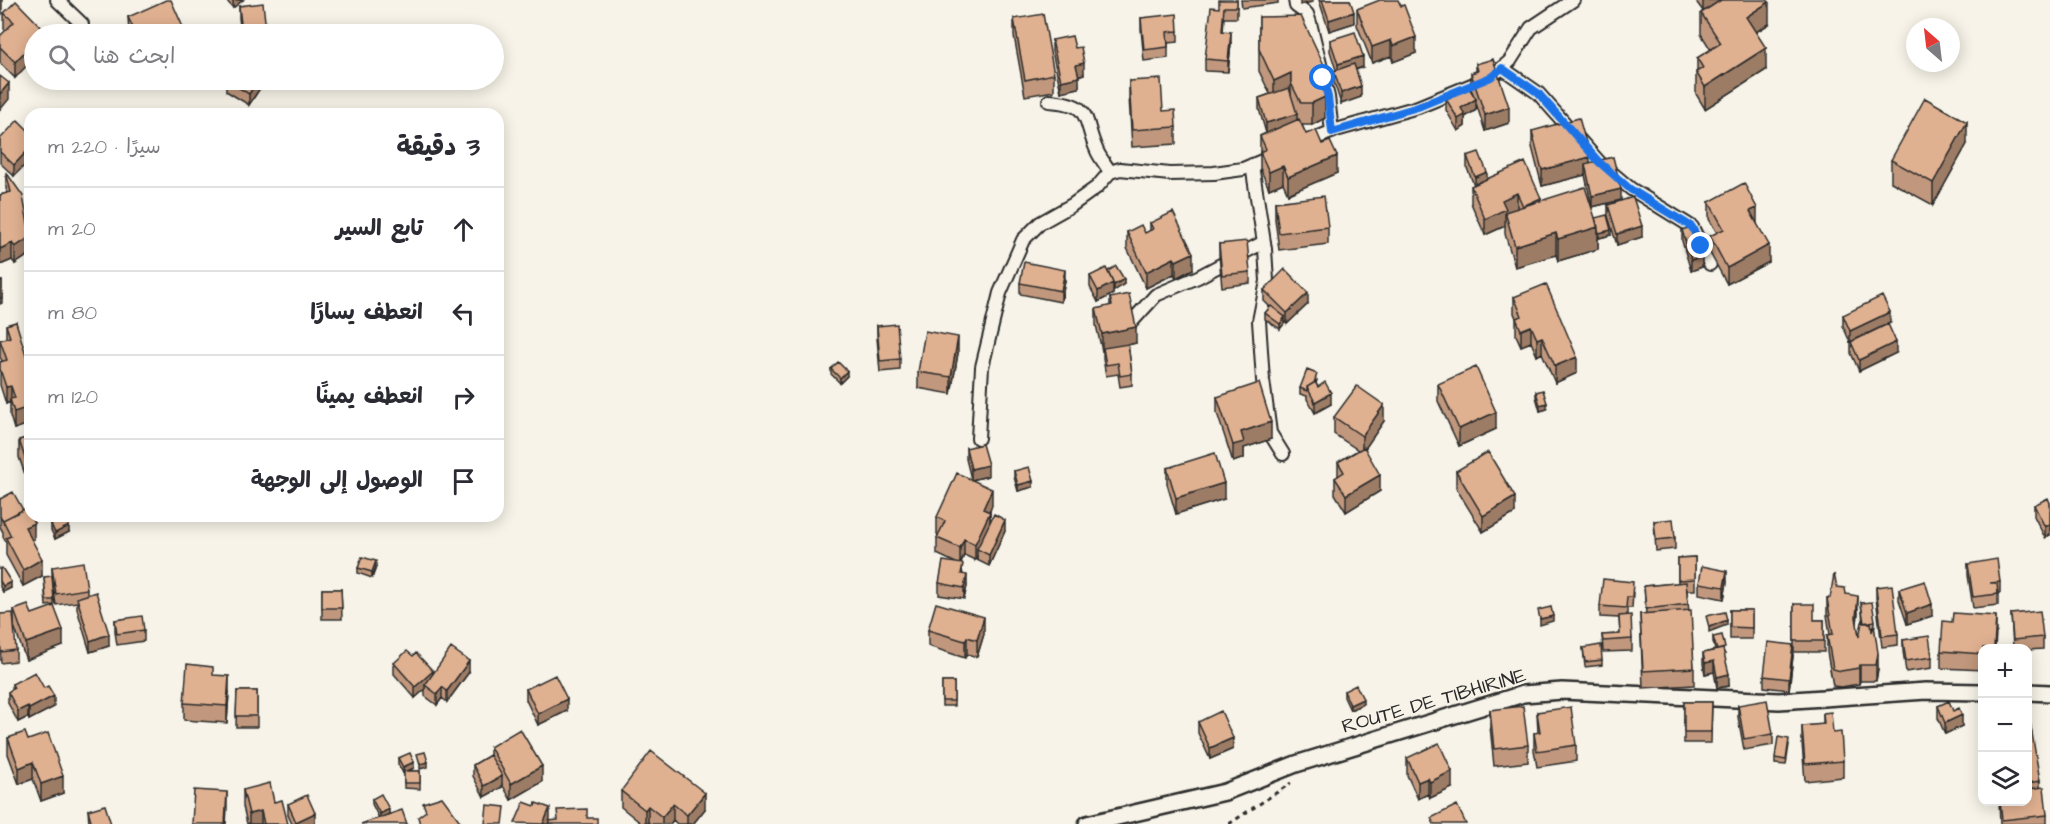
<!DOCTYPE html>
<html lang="ar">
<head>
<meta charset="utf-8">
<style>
	body { margin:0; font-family:"Architects Daughter","Playpen Sans Arabic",sans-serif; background:#f7f7f7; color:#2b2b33; direction:rtl }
	.controls { position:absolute; right:18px; bottom:18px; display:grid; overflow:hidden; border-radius:12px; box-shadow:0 3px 15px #0003 }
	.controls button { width:54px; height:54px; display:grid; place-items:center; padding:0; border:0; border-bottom:2px solid #e1e1e2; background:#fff; color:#2b2b33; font:30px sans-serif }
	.compass { position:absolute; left:1906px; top:18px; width:54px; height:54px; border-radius:50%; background:#fff; box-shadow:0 3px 15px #0003; rotate:332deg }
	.stop { position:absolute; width:18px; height:18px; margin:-14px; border:4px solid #1a73e8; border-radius:50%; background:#fff }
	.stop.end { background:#1a73e8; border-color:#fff; box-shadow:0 2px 6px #0008 }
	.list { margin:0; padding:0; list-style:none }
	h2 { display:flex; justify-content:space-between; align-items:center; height:78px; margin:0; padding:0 24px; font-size:26px }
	h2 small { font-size:20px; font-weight:400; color:#7c7c81 }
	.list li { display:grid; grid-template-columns:39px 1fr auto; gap:18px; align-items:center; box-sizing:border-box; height:84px; padding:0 24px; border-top:2px solid #e1e1e2 }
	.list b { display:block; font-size:22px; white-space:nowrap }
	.list em { font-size:20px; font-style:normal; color:#7c7c81 }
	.icon { flex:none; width:33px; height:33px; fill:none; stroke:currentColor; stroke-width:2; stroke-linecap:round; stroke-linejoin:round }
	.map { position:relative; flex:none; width:2050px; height:824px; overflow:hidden; direction:ltr }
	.search { position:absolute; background:#fff; box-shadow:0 3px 15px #0003; left:24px; top:24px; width:480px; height:66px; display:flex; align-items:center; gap:15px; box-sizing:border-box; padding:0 21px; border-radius:33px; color:#7c7c81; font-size:22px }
	.panel { position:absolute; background:#fff; box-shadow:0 3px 15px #0003; left:24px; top:108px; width:480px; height:414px; border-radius:18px; direction:rtl }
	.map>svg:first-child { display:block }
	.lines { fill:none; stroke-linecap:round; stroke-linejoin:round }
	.minor-casing { stroke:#2b2b2b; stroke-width:16 }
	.tertiary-casing { stroke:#2b2b2b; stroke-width:20 }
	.path { stroke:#2b2b2b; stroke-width:3; stroke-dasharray:4.5 4.5; stroke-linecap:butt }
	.minor { stroke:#f7f3e8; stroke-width:12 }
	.tertiary { stroke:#f7f3e8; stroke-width:15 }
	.wall { fill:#c1987d; stroke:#2b2b2b; stroke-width:1.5 }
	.shaded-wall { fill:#9d7c66; stroke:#2b2b2b; stroke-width:1.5 }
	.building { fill:#e0b191; stroke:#2b2b2b; stroke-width:1.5 }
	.route { stroke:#1a73e8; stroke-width:8 }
	.labels { text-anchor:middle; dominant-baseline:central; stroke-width:4.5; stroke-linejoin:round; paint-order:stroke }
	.street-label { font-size:20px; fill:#2b2b2b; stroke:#f7f3e8 }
</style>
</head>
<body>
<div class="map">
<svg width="2050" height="824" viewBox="0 0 2050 824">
	<rect width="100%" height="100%" fill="#f7f3e8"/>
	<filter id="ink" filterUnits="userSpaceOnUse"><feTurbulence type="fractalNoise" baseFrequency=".0167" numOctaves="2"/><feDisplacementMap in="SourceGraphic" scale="12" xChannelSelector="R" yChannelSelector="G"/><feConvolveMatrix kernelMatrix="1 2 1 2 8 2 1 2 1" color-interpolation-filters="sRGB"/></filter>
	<g filter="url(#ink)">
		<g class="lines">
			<g class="minor-casing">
				<path id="minor" d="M57,0L82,24
					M1295,0L1296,6L1307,14L1310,23L1328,97L1332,132
					M1502,68L1538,93L1599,162L1631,189L1692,227L1710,264
					M1049,101C1094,104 1082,118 1097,151C1100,158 1106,165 1110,172
					M1304,143L1336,130L1418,107L1491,77L1510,61L1531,28L1573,0
					M1252,165L1265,249L1267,281L1259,321L1263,380L1270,433L1283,454
					M1126,328L1156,295L1198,277L1264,242
					M978,438L982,367L1000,293L1023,240L1040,223L1072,205L1097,187L1110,172L1120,169L1170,174L1214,173L1243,169L1274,156"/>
			</g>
			<g class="tertiary-casing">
				<path id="tertiary" d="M2028,692L2050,693
					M1087,824L1225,792L1296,764L1523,694L1562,691L1779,701L1926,691L1982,692"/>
			</g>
			<path class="path" d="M1229,824L1291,783"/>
			<use href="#minor" class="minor"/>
			<use href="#tertiary" class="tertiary"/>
		</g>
		<path class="wall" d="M226,0H243L233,8Z
			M1237,0V18H1224L1223,32L1231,43L1228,72L1205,71V59L1219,8Z
			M1241,0H1278V3L1242,8Z
			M1319,0H1350L1354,23L1329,31Z
			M1695,0H1721L1769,24L1756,32L1766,70L1705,109L1696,94V72L1697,71V58L1711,50L1701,34V13L1703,11Z
			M239,6L266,30V34H241L239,18Z
			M1357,9L1416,53L1393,62L1391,56L1372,63L1357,25Z
			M4,13L45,34L15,78L0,63V36L6,31L4,29Z
			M128,17L186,34H129Z
			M1259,17L1325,118L1312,125H1302L1306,134L1322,144L1337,173L1288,194L1283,183L1269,189L1260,168V136L1266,133L1259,109V98L1270,94L1259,71Z
			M1141,18L1178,31V42L1168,43V58L1144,61L1141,29Z
			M1014,19L1054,74V91L1025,96L1014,36Z
			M1052,40L1075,48L1084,74L1078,76L1079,88L1061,92L1052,51Z
			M1330,40L1363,67L1356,70L1361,97L1341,104L1334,82V71L1336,70L1330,51Z
			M1476,64L1509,123L1485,131L1476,103V110L1465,117V126L1458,131L1446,110V99L1473,94L1471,89V73L1476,71Z
			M226,80H264V82L249,105L226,91Z
			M1129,81L1163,111L1176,127V144L1132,147L1129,97Z
			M1532,131L1590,163L1621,200L1592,207L1585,175L1542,186L1532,147Z
			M30,132L14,176L0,163V139Z
			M1967,144L1933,205L1891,182V160Z
			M1467,156L1487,179L1541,201L1595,220L1611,235L1599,238L1598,232V249L1558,261L1556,255L1515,267L1505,234V226L1485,235L1471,203V186L1474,185L1467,168Z
			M6,172L30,226V254L15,264L12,260L0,265V195L7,193L6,188Z
			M1275,202L1328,227V244L1279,250L1275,219Z
			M1709,202L1757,224L1769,262L1727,284L1710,253V236L1717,233L1709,219Z
			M1608,205L1642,237L1617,245L1608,216Z
			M1150,223L1193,269L1176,278L1174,274L1146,288L1127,248V232L1145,233L1150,231Z
			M1682,230L1702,267L1691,271L1682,241Z
			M1219,244L1250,272V283L1222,287L1219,255Z
			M1108,271L1124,284L1114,291L1113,289V294L1098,302L1090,287V276Z
			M0,281H2V303L0,304Z
			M1065,281L1061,302L1020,294V283Z
			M1264,290L1308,304L1287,324L1285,322L1280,329L1265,319V313L1270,307L1264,301Z
			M1514,297L1577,373L1555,383L1542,353L1537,356L1531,342L1521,346L1516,335V318L1514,313Z
			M1110,298L1136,343L1128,345L1132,374V385L1120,387L1118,374L1106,376L1103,359V351H1102L1096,325V309L1110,306Z
			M1843,315L1890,323L1850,342L1843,326Z
			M16,322L29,412V424L14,429L10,416V402L6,404L0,385V362L2,361L0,357V340L6,338V325Z
			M877,326L900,359V370L880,372L877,338Z
			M1851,342L1896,353L1859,371L1851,353Z
			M958,353L951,394L918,388V372Z
			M831,369L847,376L840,383L831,374Z
			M1317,380L1316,384L1331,404L1315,413L1307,399V396L1300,394V388Z
			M1438,384L1496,429L1459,446L1438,401Z
			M1536,392L1547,409L1540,411L1536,397Z
			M1217,397L1271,439L1244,448V458L1233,462L1217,413Z
			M1334,417L1384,421L1365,448L1380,491L1346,512L1335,494V478L1338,476V462L1358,450L1334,434Z
			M30,437V489L19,457V440Z
			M966,448L988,476L972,480L992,505L990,511V521L1005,531L989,566L977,560V557L975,560L964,555L961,564L963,575L967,586L964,599L939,595V583L956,563L937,554V538L938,535L937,534V517L971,479L966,459Z
			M1167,468L1224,499L1176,514L1167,484Z
			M1014,471L1033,487L1018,491L1014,477Z
			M1456,471L1515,513L1483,532L1456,488Z
			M0,499L34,539L32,540L42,576L23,586L6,555V542L3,537V532L0,527Z
			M2050,503V535L2045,538L2034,516V505Z
			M1654,521L1675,538V549L1656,551Z
			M51,524L69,532L55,539L51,530Z
			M1695,557V590H1687L1694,668V685L1643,688L1640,614H1646L1644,586L1678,583V558Z
			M1968,564L2000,582V593H1998V605L1973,608L1968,575Z
			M52,567L87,589V595L109,646L90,652L77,609V602L56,605L52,578Z
			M376,567L372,578L358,573V568Z
			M0,569L11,588L3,592L0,587Z
			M44,577L54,600V605L46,606Z
			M1727,582L1724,599L1699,594V583Z
			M1837,587L1846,594L1858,613L1857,624L1859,637L1863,622L1861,603L1875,621V626H1874L1878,669L1876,681H1860L1859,684L1841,687L1833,686L1827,652V635H1830L1827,615V598H1830Z
			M1876,587L1898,634V645L1882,647L1876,598Z
			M322,589H341L342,619H322Z
			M1899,589L1932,616L1907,624L1899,600Z
			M1633,593L1632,608H1627V616L1632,639V651L1603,652L1602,635L1620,634L1619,618L1600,617V606Z
			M1794,604L1814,620H1824V652H1794Z
			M14,610L32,614L63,646L26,660L14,626Z
			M1730,610H1752V639H1730Z
			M0,614L16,650V661L1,663L0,646Z
			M2011,614L2043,637V649L2028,650V648H2013Z
			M115,620L144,630V641L117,645L115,632Z
			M928,630L984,634L977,657L967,654L965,658L928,646Z
			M1996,633L1983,648V670L1941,668V651Z
			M1713,637L1725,654H1724L1729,686L1717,688L1714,672L1705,674L1703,664V653L1715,650L1713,642Z
			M1903,640L1932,657V668L1906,672L1903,651Z
			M1583,648L1602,660V665L1585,667Z
			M413,656L433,674L469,672L447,702L442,698L437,705L425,696V689L415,698L394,674V663Z
			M1793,656L1789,690L1764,687V676Z
			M942,682H954V706H942Z
			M12,684L54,707L29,720L28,717L18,722L8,703V692L12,689Z
			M526,689L567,711L538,725L526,700Z
			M237,691H257V727H236Z
			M1344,691L1363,704L1350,710L1344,697Z
			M229,692L227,723L184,720V703Z
			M1684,702H1712L1711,743H1684Z
			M1738,705L1773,734V745L1744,750L1738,717Z
			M1938,706L1953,711L1962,726L1945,734L1938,718Z
			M1490,710L1528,745V762L1494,766L1490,726Z
			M1537,712L1576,745V761L1537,767L1534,750V733H1538Z
			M1823,713L1833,733L1843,761V777L1805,781L1802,743V726L1823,725Z
			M1198,722L1233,749L1210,759L1198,733Z
			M2028,722L2040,781V787L2047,815V824H2000L1999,801H2028Z
			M8,738L28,740L63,793L41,801L33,779L19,784L8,754Z
			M1789,745L1786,765L1775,764V758Z
			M490,747L542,782L511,800L502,784V787L484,797L473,776V765L490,755Z
			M398,758L414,768L407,771H420V789L404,788V772L403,773L398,764Z
			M1407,758L1452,788L1430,798L1428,794L1418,799L1407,775Z
			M243,790L274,802L288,824H247L243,806Z
			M621,791L705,809L693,824H677L673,820L670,824H650L648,822L646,824H642L621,807Z
			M372,799L389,814L379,818L372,804Z
			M288,804L315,824H292L288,815Z
			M88,810L111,824H89Z"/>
		<path class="shaded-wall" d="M0,0H2V14L0,16Z
			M233,0H243L233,8Z
			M1300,0H1313V2L1300,5Z
			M1703,0H1721L1703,12Z
			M1769,2V24L1746,38V17Z
			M1354,12V23L1329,31V20Z
			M1231,32V43L1228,72V61Z
			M1416,37V53L1393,62V46Z
			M1391,40V56L1372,63V47Z
			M34,42V58L15,78V62Z
			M1766,48V70L1705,109V87Z
			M1363,56V67L1338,75V64Z
			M1084,63V74L1076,76V65Z
			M1291,73V95L1274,102V81Z
			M1079,77V88L1061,92V81Z
			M258,80H264V82L249,105V94Z
			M9,83V99L0,110V94Z
			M1361,86V97L1341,104V93Z
			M1325,97V118L1312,125V103Z
			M1476,99V110L1465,117V126L1458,131V119L1461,108Z
			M1509,107V123L1485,131V115Z
			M1297,114V125L1266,135V123Z
			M1967,122V144L1933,205V183Z
			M30,148V160L14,176V165Z
			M1337,156V173L1288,194V177Z
			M1590,157V174L1585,164V175L1542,186V170Z
			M1283,166V183L1269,189V172Z
			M1487,172V183L1475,188V177Z
			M1621,189V200L1592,207V196Z
			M1517,193V210L1505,212V226L1485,235V219L1502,200Z
			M1541,198V214L1523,206Z
			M1757,208V224L1750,211Z
			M1642,226V237L1617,245V234Z
			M1598,227V249L1558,261V239Z
			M1611,230V235L1599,238V233Z
			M1556,233V255L1515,267V246Z
			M30,237V254L15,264V247Z
			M12,243V260L0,265V249Z
			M1769,245V262L1727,284V268Z
			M1193,253V269L1176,278V261Z
			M1702,256V267L1691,271V260Z
			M1174,258V274L1146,288V272Z
			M1065,270V281L1061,302V291Z
			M1124,279V284L1114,291V285Z
			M1113,283V294L1098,302V291Z
			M1308,293V304L1287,324V313Z
			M1890,312V323L1850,342V331Z
			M1285,317V323L1280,329V324Z
			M1531,326V342L1521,346V330Z
			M1136,327V343L1102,351V334Z
			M958,337V353L951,394V377Z
			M1542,337V353L1537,356V339Z
			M1896,342V353L1859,371V360Z
			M1577,357V373L1555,383V366Z
			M847,371V376L840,383V378Z
			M11,386V402L10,399V402L6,404V387Z
			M1331,393V404L1315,413V402Z
			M30,395L29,424L14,429V412L26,396Z
			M1547,403V409L1540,411V405Z
			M1384,405V421L1362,453V436Z
			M1496,412V429L1459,446V429Z
			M1271,422V439L1244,448V458L1233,462V445L1241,432Z
			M988,465V476L971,480V469Z
			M1380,475V491L1346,512V495Z
			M1033,481V487L1018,491V485Z
			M1224,483V499L1176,514V498Z
			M992,489V505L983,525V509Z
			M1515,497V513L1483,532V516Z
			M990,512V528L977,549V557L975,560V544Z
			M1005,520V531L989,566V555Z
			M34,523V539L25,544V527Z
			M2050,524V535L2045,538V527Z
			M69,526V532L55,539V533Z
			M964,539V555L960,565V548Z
			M42,559V576L23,586V570Z
			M376,561V567L372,578V572Z
			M1727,571V582L1724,599V587Z
			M967,575V586L964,599V588Z
			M11,582V588L3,592V586Z
			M1858,596V613L1856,634V617Z
			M1932,604V616L1907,624V613Z
			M1553,616V621L1540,625V619Z
			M1996,616V633L1995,648H1994Z
			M984,617V634L977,657V640Z
			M1727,620V625L1709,632V627Z
			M63,630V646L26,660V643Z
			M109,634V646L90,652V641Z
			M967,637V654L965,658V641Z
			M1793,645V656L1789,690V679Z
			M1878,653V669L1876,681V665Z
			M469,661V672L447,702V691Z
			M1714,661V672L1705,674V663Z
			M1860,665V681L1859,684V668Z
			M433,671V682L425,685V689L415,698V687Z
			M1729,674V686L1717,688V677Z
			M229,676V692L227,723V706Z
			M442,687V698L437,705V694Z
			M54,696V707L29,720V709Z
			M567,699V711L538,725V714Z
			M1363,699V704L1350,710V705Z
			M28,706V717L18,722V711Z
			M1962,715V726L1945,734V723Z
			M1233,738V749L1210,759V748Z
			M33,762V779L19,784V768Z
			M414,762V768L403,773V767Z
			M428,762V767L420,769V764Z
			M542,766V782L511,800V784Z
			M1452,771V788L1430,798V782Z
			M63,776V793L41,801V784Z
			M502,776V787L484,797V786Z
			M1428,778V794L1418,799V782Z
			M227,792V809L226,824H225Z
			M705,793V809L693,824H687V815Z
			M673,804V820L670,824H662V817Z
			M648,806V822L646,824H645V810Z
			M550,808V820L548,824H543Z
			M389,809V814L380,819V814Z
			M261,811V824H249V814Z
			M315,813V824H296V822Z"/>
		<path class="building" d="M166,0H171L186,34H136L128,17Z
			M1219,0H1237V7H1224L1222,31L1231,32L1228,61L1205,59L1211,7L1219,8Z
			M1322,0H1350L1354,12L1329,20Z
			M1380,0H1398L1401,6L1404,5L1416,37L1393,46L1391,40L1372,47L1357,9Z
			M1721,0H1767L1769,2L1746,17L1766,48L1705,87L1696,72L1703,68L1697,58L1721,43L1701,13Z
			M16,1L45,31L42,34H34V42L15,62L0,47V36L14,22L4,13Z
			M263,3L266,30L242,33L239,6Z
			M1043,14L1054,74L1025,80L1014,19Z
			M1177,14L1178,31L1167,32L1168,47L1144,50L1141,18Z
			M1301,16L1324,65L1325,97L1312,103H1301L1291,83V73L1274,81L1259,49V17Z
			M1355,32L1363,56L1338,64L1330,40Z
			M1072,36L1075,48L1081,47L1084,63L1076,65L1079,77L1061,81L1052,40Z
			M1493,59L1509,107L1485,115L1471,73L1478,71L1476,64Z
			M1354,64L1361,86L1341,93L1334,71Z
			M0,76L9,83L0,94Z
			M1161,79L1163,111L1175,110L1176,127L1132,130L1129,81Z
			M226,80H258L249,94Z
			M1468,86L1476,99L1461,108L1465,115L1458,119L1446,99Z
			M1289,88L1297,114L1266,123L1259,98Z
			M1925,98L1967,122L1933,183L1891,160Z
			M1579,118L1590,157L1542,170L1532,131Z
			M1299,119L1306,134L1316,130L1322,144L1330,141L1337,156L1288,177L1283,166L1269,172L1260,152L1266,149L1260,136Z
			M18,120L30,132V148L14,165L0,152V139Z
			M1479,152L1487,172L1475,177L1467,156Z
			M1613,157L1621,189L1592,196L1585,164Z
			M1525,162L1541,198L1523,206L1517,193L1502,200L1506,209L1485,219L1471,186Z
			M6,172L23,196L28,224L30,226V237L15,247L12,243L0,249V195L11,192Z
			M1744,183L1757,208L1750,211L1769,245L1727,268L1710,236L1724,229L1709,202Z
			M1585,187L1598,227L1558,239L1556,233L1515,246L1505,212Z
			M1324,196L1328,227L1279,233L1275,202Z
			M1633,197L1642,226L1617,234L1608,205Z
			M1173,212L1193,253L1176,261L1174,258L1146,272L1127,232L1141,225L1145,233L1153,229L1150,223Z
			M1607,215L1611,230L1599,233L1595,218Z
			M1693,226L1702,256L1691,260L1682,230Z
			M1247,241L1250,272L1222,275L1219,244Z
			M1024,262L1065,270L1061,291L1020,283Z
			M1116,266L1124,279L1114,285L1108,271Z
			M1106,268L1113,283L1098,291L1090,276Z
			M1285,269L1308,293L1287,313L1264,290Z
			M0,281H2V298H0Z
			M1546,284L1577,357L1555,366L1542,337L1537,339L1531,326L1521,330L1516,318L1522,316L1514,297Z
			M1129,294L1136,327L1102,334L1096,309L1112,305L1110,298Z
			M1882,296L1890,312L1850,331L1843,315Z
			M1271,306L1285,317L1280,324L1265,313Z
			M16,322L30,368V395L26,396L29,407L14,412L10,399L15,398L11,386L6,387L0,369V362L7,360L0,340L10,337L6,325Z
			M897,324L900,359L880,361L877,326Z
			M1888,324L1896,342L1859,360L1851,342Z
			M925,331L958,337L951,377L918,372Z
			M1128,344L1132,374L1120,376L1118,363L1106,365L1103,348Z
			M838,362L847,371L840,378L831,369Z
			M1476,367L1496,412L1459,429L1438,384Z
			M1307,370L1317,374L1314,383L1307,387V391L1300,388Z
			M1315,382L1318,387L1325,382L1331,393L1315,402L1307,387Z
			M1259,383L1271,422L1241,432L1244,442L1233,445L1217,397Z
			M1357,386L1384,405L1362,436L1334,417Z
			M1543,390L1547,403L1540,405L1536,392Z
			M30,437V473L19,440Z
			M982,444L988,465L971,469L966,448Z
			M1364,447L1380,475L1346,495L1335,478L1344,472L1338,462Z
			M1488,452L1515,497L1483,516L1456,471Z
			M1215,453L1224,483L1176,498L1167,468Z
			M1029,467L1033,481L1018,485L1014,471Z
			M957,473L992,489L983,509L990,512L975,544L964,539L960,548L937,538L945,521L937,517Z
			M13,492L23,510L3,520L4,524L0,516V499Z
			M2048,498L2050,503V524L2045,527L2034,505Z
			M26,508L34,523L25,527L42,559L23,570L6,538L11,536L3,520Z
			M994,514L1005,520L989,555L977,549Z
			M64,518L69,526L55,533L51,524Z
			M1673,519L1675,538L1656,540L1654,521Z
			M362,557L376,561L372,572L358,568Z
			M1695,557V579L1678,580V558Z
			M1997,559L2000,582L1990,583H1997L1998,594L1973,597L1968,564Z
			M943,561L963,564L961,574L967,575L964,588L939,583Z
			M83,562L87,589L56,594L52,567Z
			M1702,566L1727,571L1724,587L1699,583Z
			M2,568L11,582L3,586L0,581V569Z
			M1834,574L1837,587L1845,588L1846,594L1858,596L1856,617L1859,637L1862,622L1871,623L1872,632L1874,625L1878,653L1876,665H1860L1859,668L1841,671L1833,669L1827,635L1833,634L1827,598H1830Z
			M52,576L54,600H46L44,577Z
			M1603,579L1633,582L1632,597H1627L1626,608L1600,606Z
			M1925,581L1932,604L1907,613L1899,589Z
			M1686,582L1688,604L1646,609L1644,586Z
			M1892,585L1898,634L1882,636L1876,587Z
			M322,589H341L342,608H322Z
			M96,592L109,634L90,641L77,598Z
			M1872,602L1875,621L1864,623L1861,603Z
			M936,603L984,617L977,640L967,637L965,641L928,630Z
			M1794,604H1814V620H1824V641H1794Z
			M28,605L32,614L54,606L63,630L26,643L14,610Z
			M1551,607L1553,616L1540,619L1538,610Z
			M1691,610L1694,668L1643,671L1640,614Z
			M1730,610H1752V628L1730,627Z
			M2040,611L2043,637L2013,640L2011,614Z
			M1725,612L1727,620L1709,627L1706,616Z
			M13,613L16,650L1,652L0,635V614Z
			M1953,613L1996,616L1994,648H1983V654L1941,651L1943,621L1952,622Z
			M1631,615L1632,639L1603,641L1602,635L1620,634L1619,616Z
			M142,616L144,630L117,634L115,620Z
			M1722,635L1725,648L1717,650L1713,637Z
			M1929,636L1932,657L1906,661L1903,640Z
			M1768,642L1793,645L1789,679L1764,676Z
			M1601,645L1602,660L1585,662L1583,648Z
			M451,648L469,661L447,691L442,687L437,694L425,685Z
			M1723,649L1729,674L1717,677L1714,661L1705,663L1703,653Z
			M407,651L413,656L416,653L433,671L415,687L394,663Z
			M187,664L213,667V675L229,676L227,706L184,703Z
			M35,672L44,688L48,686L54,696L29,709L28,706L18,711L8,692L14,688L12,684Z
			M555,675L567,699L538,714L526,689Z
			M942,682H954V701H942Z
			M1356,685L1363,699L1350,705L1344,691Z
			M237,691H257V716H236Z
			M1767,700L1773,734L1744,739L1738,705Z
			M1949,701L1953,711L1959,708L1962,715L1945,723L1938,706Z
			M1684,702H1712L1711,732H1684Z
			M1523,706L1528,745L1494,749L1490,710Z
			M1571,707L1576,745L1537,751L1534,733L1540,732L1537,712Z
			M1221,711L1233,738L1210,748L1198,722Z
			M1831,712L1833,733L1841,732L1843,761L1805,764L1802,726L1824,724L1823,713Z
			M2030,721L2040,781L2028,783V722Z
			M520,729L542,766L511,784L490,747Z
			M25,732L28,740L48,733L63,776L41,784L33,762L19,768L8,738Z
			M1778,737L1789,739L1786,760L1775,758Z
			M1439,743L1452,771L1430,782L1428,778L1418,782L1407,758Z
			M651,751L705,793L687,815L673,804L662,817L648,806L645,810L621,791Z
			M425,752L428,762L420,764L417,754Z
			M410,753L414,762L403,767L398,758Z
			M490,755L502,776L484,786L473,765Z
			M404,771H420V783H404Z
			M270,783L274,802L282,800L288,824H264L261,811L249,814L243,790Z
			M2044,787L2047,815L2002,820L2000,801H2028V789Z
			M194,790L227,792L225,824H192Z
			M381,794L389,809L380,814L372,799Z
			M307,795L315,813L296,822L288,804Z
			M442,797L462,824H420L418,817L426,811L423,803Z
			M524,802L535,806L536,803L550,808L543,824L515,823Z
			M105,805L111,824H92L88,810Z
			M487,805L505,807L503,824H485Z
			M1457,805L1466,824H1434L1431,818Z
			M587,809V818H597V824H549V821L558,820L557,810Z
			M402,810L407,824H361Z"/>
	</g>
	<g class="lines" filter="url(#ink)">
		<path class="route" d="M1323,78L1328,97L1332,132L1418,107L1491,77L1502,68L1538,93L1599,162L1630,189L1692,227L1701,246"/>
	</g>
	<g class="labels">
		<g class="street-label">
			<text transform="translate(1434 701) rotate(-16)">ROUTE DE TIBHIRINE</text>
		</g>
	</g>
</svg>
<div class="controls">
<button>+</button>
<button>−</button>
<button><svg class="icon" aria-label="layers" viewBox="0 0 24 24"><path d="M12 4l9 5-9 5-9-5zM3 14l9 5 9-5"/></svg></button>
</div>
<svg class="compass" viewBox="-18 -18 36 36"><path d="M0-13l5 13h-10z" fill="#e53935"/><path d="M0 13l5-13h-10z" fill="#7c7c81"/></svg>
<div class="stop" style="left:1323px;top:78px"></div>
<div class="stop end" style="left:1701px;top:246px"></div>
<div class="search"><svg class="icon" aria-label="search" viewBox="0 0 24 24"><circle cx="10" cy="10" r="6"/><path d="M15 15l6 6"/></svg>ابحث هنا</div>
<section class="panel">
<h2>3 دقيقة<small>سيرًا · 220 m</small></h2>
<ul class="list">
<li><svg class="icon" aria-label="ahead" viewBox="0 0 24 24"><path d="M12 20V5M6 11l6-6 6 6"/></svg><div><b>تابع السير</b></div><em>20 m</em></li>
<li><svg class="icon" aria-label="left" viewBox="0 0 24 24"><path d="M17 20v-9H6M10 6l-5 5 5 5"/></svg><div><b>انعطف يسارًا</b></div><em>80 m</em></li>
<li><svg class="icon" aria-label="right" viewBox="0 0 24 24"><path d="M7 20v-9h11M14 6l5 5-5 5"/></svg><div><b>انعطف يمينًا</b></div><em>120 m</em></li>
<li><svg class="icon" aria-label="arrive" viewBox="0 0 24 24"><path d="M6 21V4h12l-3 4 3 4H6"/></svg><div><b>الوصول إلى الوجهة</b></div></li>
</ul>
</section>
</div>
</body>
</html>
